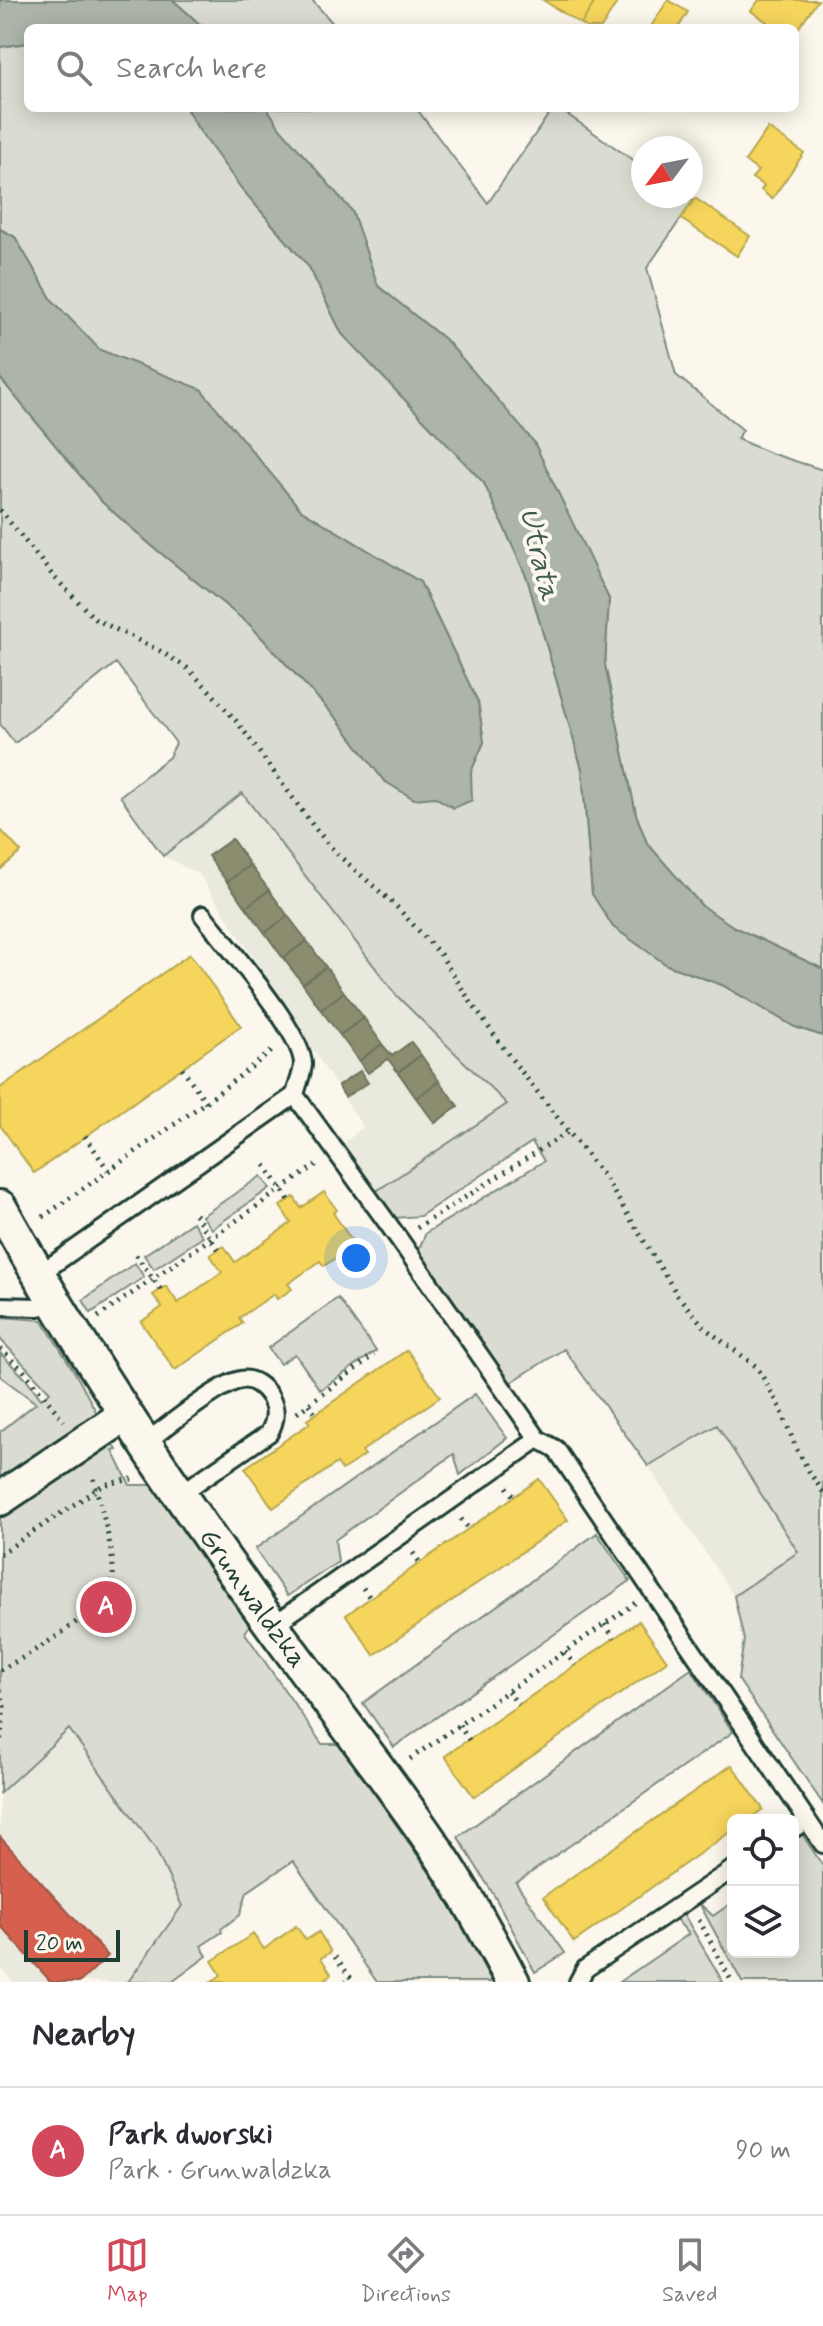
<!DOCTYPE html>
<html lang="en">
<head>
<meta charset="utf-8">
<style>
	body { margin:0; font-family:Mynerve,sans-serif; background:#f7f7f7; color:#2b2b33 }
	.controls { position:absolute; right:24px; bottom:24px; display:grid; overflow:hidden; border-radius:12px; box-shadow:0 4px 20px #0003 }
	.controls button { width:72px; height:72px; display:grid; place-items:center; padding:0; border:0; border-bottom:2px solid #e1e1e2; background:#fff; color:#2b2b33; font:40px sans-serif }
	.compass { position:absolute; left:631px; top:136px; width:72px; height:72px; border-radius:50%; background:#fff; box-shadow:0 4px 20px #0003; rotate:238deg }
	.scale { position:absolute; left:24px; bottom:20px; width:96px; box-sizing:border-box; padding-left:8px; border:4px solid #1f3d34; border-top:0; font-size:22px; line-height:28px; white-space:nowrap; color:#1f3d34; -webkit-text-stroke:6px #fbf7ec; paint-order:stroke }
	.you { position:absolute; left:356px; top:1258px; width:28px; height:28px; margin:-20px; border:6px solid #fff; border-radius:50%; background:#1a73e8; box-shadow:0 0 0 12px #1a73e833 }
	.badge { display:grid; place-items:center; width:52px; height:52px; border-radius:50%; background:#d1495b; color:#fff; font-size:26px; font-weight:700 }
	.pin { position:absolute; translate:-50% -50%; border:4px solid #fff; box-shadow:0 2px 8px #0006 }
	.list { margin:0; padding:0; list-style:none }
	h2 { display:flex; justify-content:space-between; align-items:center; height:104px; margin:0; padding:0 32px; font-size:34px }
	h2 small { font-size:26px; font-weight:400; color:#7c7c81 }
	.list li { display:grid; grid-template-columns:52px 1fr auto; gap:24px; align-items:center; box-sizing:border-box; height:128px; padding:0 32px; border-top:2px solid #e1e1e2 }
	.list b { display:block; font-size:30px; white-space:nowrap }
	.list p { margin:0; font-size:26px; white-space:nowrap; color:#7c7c81 }
	.list em { font-size:26px; font-style:normal; color:#7c7c81 }
	.icon { flex:none; width:44px; height:44px; fill:none; stroke:currentColor; stroke-width:2; stroke-linecap:round; stroke-linejoin:round }
	.map { position:relative; flex:none; width:823px; height:1982px; overflow:hidden }
	.search { position:absolute; background:#fff; box-shadow:0 4px 20px #0003; left:24px; right:24px; top:24px; height:88px; display:flex; align-items:center; gap:20px; box-sizing:border-box; padding:0 28px; border-radius:12px; color:#7c7c81; font-size:30px }
	.sheet { height:232px; background:#fff }
	nav { display:flex; justify-content:space-around; align-items:center; box-sizing:border-box; height:112px; border-top:2px solid #e1e1e2; background:#fff; font-size:22px; color:#7c7c81 }
	nav a { display:grid; justify-items:center; gap:4px }
	nav .on { color:#d1495b }
	.map>svg:first-child { display:block }
	.built { fill:#eae9de }
	.green { fill:#dbdcd1; stroke:#7d8c82; stroke-width:2 }
	.water { fill:#adb4aa; stroke:#74847b; stroke-width:2 }
	.homes { fill:#f6d55c; stroke:#b6a750; stroke-width:2 }
	.shops { fill:#d6604d; stroke:#9f5646; stroke-width:2 }
	.industry { fill:#8c8c6e; stroke:#6b745d; stroke-width:2 }
	.lines { fill:none; stroke-linecap:round; stroke-linejoin:round }
	.service-casing { stroke:#1f3d34; stroke-width:22 }
	.minor-casing { stroke:#1f3d34; stroke-width:38 }
	.path { stroke:#1f3d34; stroke-width:5; stroke-dasharray:2 6; stroke-linecap:butt }
	.service { stroke:#fbf7ec; stroke-width:16 }
	.minor { stroke:#fbf7ec; stroke-width:32 }
	.labels { text-anchor:middle; dominant-baseline:central; stroke-width:8; stroke-linejoin:round; paint-order:stroke }
	.street-label { font-size:28px; fill:#1f3d34; stroke:#fbf7ec }
	.water-label { font-size:30px; font-style:italic; fill:#425b52; stroke:#fbf7ec }
</style>
</head>
<body>
<div class="map">
<svg width="823" height="1982" viewBox="0 0 823 1982">
	<rect width="100%" height="100%" fill="#fbf7ec"/>
	<filter id="ink" filterUnits="userSpaceOnUse"><feTurbulence type="fractalNoise" baseFrequency=".0125" numOctaves="2"/><feDisplacementMap in="SourceGraphic" scale="16" xChannelSelector="R" yChannelSelector="G"/><feConvolveMatrix kernelMatrix="1 2 1 2 8 2 1 2 1" color-interpolation-filters="sRGB"/></filter>
	<g filter="url(#ink)">
		<path class="built" d="M242,792L397,996L507,1105L375,1192L342,1145L363,1127L199,874L163,856Z
			M717,1424L799,1553L734,1596L648,1466Z
			M69,1729L155,1848L182,1906L128,1982H13L0,1967V1794Z"/>
		<path class="green" d="M173,0H312L337,28H204Z
			M28,43V108H186L197,127L241,188L309,267L342,334L484,483L527,578L582,769L592,894L667,965L722,985L795,1027L823,1036V1804L738,1679L744,1640L734,1596L798,1552L717,1425L648,1466L564,1349L510,1383L417,1253L426,1233L544,1161L532,1142L420,1216L394,1218L375,1192L507,1104L397,996L242,793L163,856L120,796L169,757L176,743L116,663L15,743L0,724V378L102,502L152,546L250,625L338,720L384,781L435,797L454,808L484,742L478,702L420,582L300,509L201,390L100,350L52,300L15,237L0,229V47Z
			M267,108H416L488,203L553,108H558L643,167V196H685L693,201L647,268L676,375L743,430L737,439L770,453L823,470V969L734,927L702,906L647,843L636,814L605,665L609,599L448,342L378,286L352,211L279,128Z
			M261,1176L270,1188L212,1229L202,1216Z
			M193,1222L203,1237L154,1269L144,1255Z
			M135,1263L144,1277L91,1313L83,1300Z
			M338,1298L376,1351L320,1390L295,1354L280,1364L268,1348Z
			M0,1317L42,1320L74,1371L117,1450L113,1451L130,1485H158L253,1619L245,1633L322,1744H340L445,1895L492,1982H377L293,1861L247,1892L240,1915L221,1929L222,1932L201,1946L207,1956L172,1982H128L182,1906L155,1848L69,1729L0,1793V1432L36,1403L0,1376V1353L28,1381L41,1399L50,1392L0,1339Z
			M475,1394L507,1438L460,1475L454,1454L335,1540L338,1562L287,1596L255,1549Z
			M597,1533L630,1581L394,1747L363,1703Z
			M691,1669L733,1732L516,1883L565,1953L535,1972L495,1897L458,1837Z
			M802,1834L823,1866V1982H742L699,1903L713,1916L733,1902V1952H793V1839Z
			M684,1915L723,1982H619L689,1934L675,1918Z"/>
		<path class="water" d="M0,0H173L204,28H28V43L0,47Z
			M186,108H267L280,128L352,211L378,286L448,342L534,442L609,599L605,665L636,814L647,843L702,906L734,927L823,969V1036L795,1027L722,985L667,965L613,927L592,894L582,769L527,578L484,483L342,334L309,267L241,188L197,127Z
			M0,229L15,237L52,300L100,350L201,389L300,509L420,582L478,702L484,742L471,772L472,800L454,808L435,797L414,799L384,781L338,720L250,625L152,546L102,502L0,378Z"/>
		<path class="homes" d="M543,0H596L581,24Z
			M596,0L618,1L601,28H587L581,24Z
			M668,0L688,12L678,28H650Z
			M759,0H818L795,33V28H776L751,11Z
			M768,128L804,153L772,199L761,190L764,186L752,178L758,171L745,161Z
			M695,198L750,236L737,256L681,219Z
			M0,829L21,852L0,870Z
			M190,954L241,1026L34,1173L0,1125V1088Z
			M324,1192L337,1210L333,1213L355,1245L324,1266L320,1261L288,1284L292,1289L277,1299L274,1294L239,1318L243,1323L175,1370L141,1322L162,1307L153,1295L166,1286L178,1303L222,1272L210,1255L224,1246L235,1262L291,1223L280,1206L294,1197L301,1208Z
			M407,1350L440,1397L362,1451L365,1455L342,1470L337,1463L273,1508L245,1468L310,1423L307,1420Z
			M539,1479L568,1520L374,1655L346,1615Z
			M639,1621L667,1661L474,1797L445,1756Z
			M732,1765L763,1809L748,1820H733V1830L574,1942L543,1897Z
			M296,1926L306,1940L319,1932L331,1952L321,1958L331,1974L322,1982H211L221,1975L212,1961L253,1934L264,1949Z"/>
		<path class="shops" d="M0,1837L108,1956L80,1982H51L0,1925Z"/>
		<path class="industry" d="M232,839L250,865L227,882L208,856Z
			M250,865L269,890L246,907L227,882Z
			M269,890L288,916L265,933L246,907Z
			M288,916L307,941L283,958L265,933Z
			M307,941L326,967L303,984L283,958Z
			M326,967L344,992L321,1010L303,984Z
			M344,992L364,1018L340,1035L321,1010Z
			M364,1018L382,1044L359,1061L340,1035Z
			M411,1042L421,1055L398,1072L388,1059L368,1073L359,1061L382,1044L392,1056Z
			M421,1055L439,1081L416,1098L398,1072Z
			M360,1071L368,1083L345,1097L338,1086Z
			M439,1081L458,1106L435,1123L416,1098Z"/>
		<g class="lines">
			<g class="service-casing">
				<path id="service" d="M295,1095L399,1239L538,1439L556,1449L807,1820L793,1829
					M38,1275L295,1095C297,1086 302,1075 303,1065C304,1034 224,942 203,915
					M0,1306L38,1307L55,1303
					M145,1443C164,1429 219,1384 240,1380C252,1377 264,1387 270,1397C277,1410 276,1420 269,1433L180,1494
					M272,1626L538,1439
					M807,1820L823,1844
					M578,1982L585,1969L733,1869"/>
			</g>
			<g class="minor-casing">
				<g id="minor">
					<path id="s1" d="M0,1207C81,1353 175,1492 273,1627C324,1697 378,1765 427,1836C460,1882 486,1932 513,1982"/>
					<path d="M0,1499L125,1415"/>
				</g>
			</g>
			<path class="path" d="M0,510L54,577L95,619L160,651L187,668L209,690L238,723L314,827L336,853L395,905L440,954L472,1004L510,1057L605,1178L678,1296L706,1329L757,1367L780,1407L796,1448L810,1473L823,1492
				M182,1068L206,1102
				M85,1136L108,1170
				M265,1165L289,1200
				M195,1214L218,1250
				M43,1217L206,1102L272,1051L270,1049
				M417,1228L568,1132
				M136,1255L161,1290
				M98,1317L316,1165
				M0,1349L23,1370L64,1421
				M309,1404L315,1414
				M297,1413L374,1355
				M507,1487L514,1497
				M461,1519L469,1529
				M413,1553L420,1563
				M0,1554L103,1485L132,1479
				M363,1588L370,1598
				M605,1624L614,1638
				M565,1652L575,1665
				M0,1670C26,1657 111,1607 113,1578C115,1551 99,1503 93,1475
				M0,1690L4,1706L0,1745
				M508,1691L518,1705
				M459,1725L469,1740
				M410,1759L635,1603
				M731,1832L733,1835
				M699,1920L732,1982
				M335,1957L351,1978L346,1982"/>
			<use href="#service" class="service"/>
			<use href="#minor" class="minor"/>
		</g>
	</g>
	<g class="labels">
		<g class="street-label">
			<text stroke="none"><textPath href="#s1" startOffset="466">Grunwaldzka</textPath></text>
		</g>
		<g class="water-label">
			<text transform="translate(539 554) rotate(77)">Utrata</text>
		</g>
	</g>
</svg>
<div class="controls">
<button><svg class="icon" aria-label="locate" viewBox="0 0 24 24"><circle cx="12" cy="12" r="6"/><path d="M12 2v4M12 18v4M2 12h4M18 12h4"/></svg></button>
<button><svg class="icon" aria-label="layers" viewBox="0 0 24 24"><path d="M12 4l9 5-9 5-9-5zM3 14l9 5 9-5"/></svg></button>
</div>
<svg class="compass" viewBox="-18 -18 36 36"><path d="M0-13l5 13h-10z" fill="#e53935"/><path d="M0 13l5-13h-10z" fill="#7c7c81"/></svg>
<div class="scale">20 m</div>
<div class="you"></div>
<div class="pin badge" style="left:106px;top:1607px">A</div>
<div class="search"><svg class="icon" aria-label="search" viewBox="0 0 24 24"><circle cx="10" cy="10" r="6"/><path d="M15 15l6 6"/></svg>Search here</div>
</div>
<section class="sheet">
<h2>Nearby<small></small></h2>
<ul class="list">
<li><span class="badge">A</span><div><b>Park dworski</b><p>Park · Grunwaldzka</p></div><em>90 m</em></li>
</ul>
</section>
<nav>
<a class="on"><svg class="icon" aria-label="map" viewBox="0 0 24 24"><path d="M3 6l6-2 6 2 6-2v14l-6 2-6-2-6 2zM9 4v14M15 6v14"/></svg>Map</a>
<a><svg class="icon" aria-label="directions" viewBox="0 0 24 24"><path d="M12 3l9 9-9 9-9-9zM9 14v-3h6M13 9l2 2-2 2"/></svg>Directions</a>
<a><svg class="icon" aria-label="saved" viewBox="0 0 24 24"><path d="M7 4h10v16l-5-4-5 4z"/></svg>Saved</a>
</nav>
</body>
</html>
